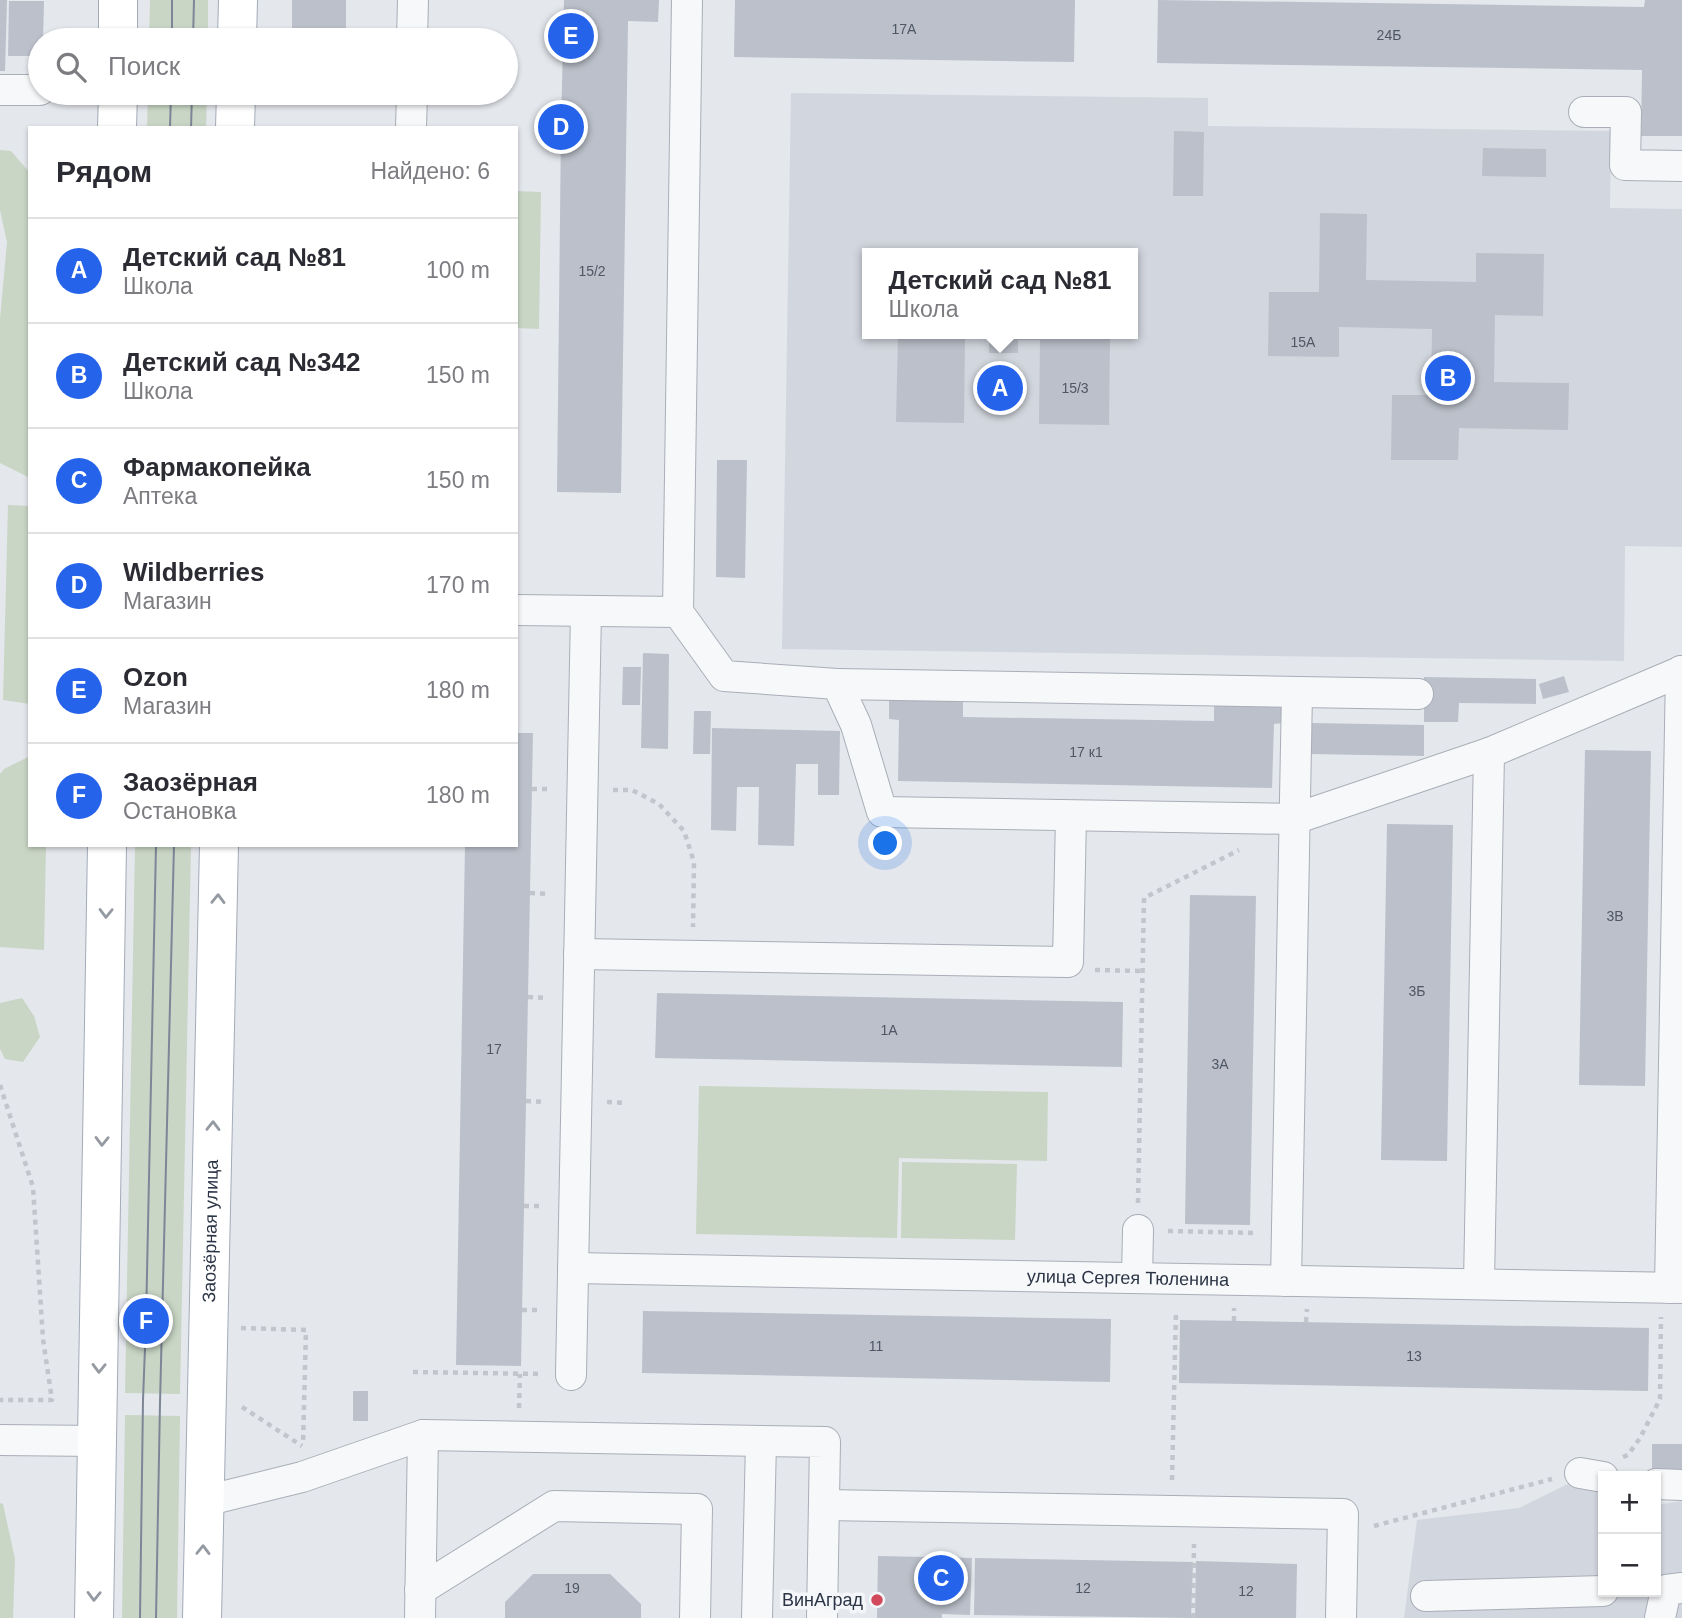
<!DOCTYPE html>
<html lang="ru">
<head>
<meta charset="utf-8">
<style>
	body { margin:0; font-family:Arial,sans-serif; background:#f7f7f7; color:#2b2b33 }
	.controls { position:absolute; right:21px; bottom:21px; display:grid; overflow:hidden; border-radius:0px; box-shadow:0 2px 5px #0004 }
	.controls button { width:63px; height:63px; display:grid; place-items:center; padding:0; border:0; border-bottom:2px solid #e1e1e2; background:#fff; color:#2b2b33; font:35px sans-serif }
	.you { position:absolute; left:886px; top:844px; width:24px; height:24px; margin:-18px; border:5px solid #fff; border-radius:50%; background:#1a73e8; box-shadow:0 0 0 10px #1a73e833 }
	.badge { display:grid; place-items:center; width:46px; height:46px; border-radius:50%; background:#2563eb; color:#fff; font-size:23px; font-weight:700 }
	.pin { position:absolute; translate:-50% -50%; border:4px solid #fff; box-shadow:0 2px 7px #0006 }
	.popup { position:absolute; left:862px; top:248px; width:276px; height:91px; box-sizing:border-box; display:grid; place-content:center; border-radius:0px; background:#fff; filter:drop-shadow(0 2px 5px #0005); font-size:23px; white-space:nowrap; color:#7c7c81 }
	.popup b { font-size:26px; color:#2b2b33 }
	.popup::after { content:''; position:absolute; left:50%; top:100%; margin-left:-14px; border:14px solid transparent; border-top-color:#fff }
	.list { margin:0; padding:0; list-style:none }
	h2 { display:flex; justify-content:space-between; align-items:center; height:91px; margin:0; padding:0 28px; font-size:30px }
	h2 small { font-size:23px; font-weight:400; color:#7c7c81 }
	.list li { display:grid; grid-template-columns:46px 1fr auto; gap:21px; align-items:center; box-sizing:border-box; height:105px; padding:0 28px; border-top:2px solid #e1e1e2 }
	.list b { display:block; font-size:26px; white-space:nowrap }
	.list p { margin:0; font-size:23px; white-space:nowrap; color:#7c7c81 }
	.list em { font-size:23px; font-style:normal; color:#7c7c81 }
	.icon { flex:none; width:38px; height:38px; fill:none; stroke:currentColor; stroke-width:2; stroke-linecap:round; stroke-linejoin:round }
	.map { position:relative; flex:none; width:1682px; height:1618px; overflow:hidden }
	.search { position:absolute; background:#fff; box-shadow:0 2px 5px #0004; left:28px; top:28px; width:490px; height:77px; display:flex; align-items:center; gap:18px; box-sizing:border-box; padding:0 24px; border-radius:38px; color:#7c7c81; font-size:26px }
	.panel { position:absolute; background:#fff; box-shadow:0 2px 5px #0004; left:28px; top:126px; width:490px; height:721px; border-radius:0px }
	.map>svg:first-child { display:block }
	.built { fill:#d2d6de; fill-rule:evenodd }
	.green { fill:#c9d6c5 }
	.building { fill:#bbc0ca }
	.lines { fill:none; stroke-linecap:round; stroke-linejoin:round }
	.minor-casing { stroke:#a9aeb7; stroke-width:32 }
	.major-casing { stroke:#a3abb8; stroke-width:40 }
	.path { stroke:#c2c5cb; stroke-width:4.5; stroke-dasharray:5 5; stroke-linecap:butt }
	.minor { stroke:#f7f8fa; stroke-width:30 }
	.major { stroke:#fff; stroke-width:38 }
	.tram { stroke:#7d8696; stroke-width:2 }
	.oneway { stroke:#959aa2 }
	.poi-dot { fill:#d1495b; stroke:#f4f6f9; stroke-width:2.5 }
	.labels { text-anchor:middle; dominant-baseline:central; stroke-width:7; stroke-linejoin:round; paint-order:stroke }
	.number-label { font-size:14px; fill:#4f5766 }
	.street-label { font-size:18px; fill:#2b3445; stroke:#f4f6f9 }
	.poi-label { font-size:18px; fill:#2b3445; stroke:#f4f6f9; text-anchor:end }
</style>
</head>
<body>
<div class="map">
<svg width="1682" height="1618" viewBox="0 0 1682 1618">
	<rect width="100%" height="100%" fill="#e4e7ec"/>
	<path class="built" d="M791,93L1208,98V126L1611,131L1610,208L1682,209V547L1625,546L1624,661L782,649ZM867,253H1133V334H867Z
		M1574,1481L1603,1495V1592H1656V1505L1682,1501V1618H1404L1417,1520L1519,1508Z"/>
	<path class="green" d="M150,0H208V40H149Z
		M148,93H207L206,128H147Z
		M0,150L11,151L30,173V478L0,463V319L7,242L0,210Z
		M516,191L541,192L539,329L516,328Z
		M8,505L30,506V704L3,700Z
		M30,756V845H46L44,950L0,947V774L4,769Z
		M135,845H191L180,1394L125,1393Z
		M22,998L34,1016L40,1037L23,1062L5,1059L0,1049V1003Z
		M699,1086L1048,1092L1047,1161L899,1158L897,1238L696,1234Z
		M902,1162L1017,1164L1015,1240L901,1238Z
		M125,1415L180,1416L177,1618H122Z
		M0,1503L3,1504L15,1559L13,1618H0Z"/>
	<path class="building" d="M0,0H7L5,71H0Z
		M292,0H346V40H292Z
		M564,0H659L658,22L628,21L621,493L557,492L561,127Z
		M735,0H1075L1074,62L734,57Z
		M1158,0L1644,7L1645,0H1682V136H1641L1642,70L1157,63Z
		M9,1H44L43,40H40V56H8Z
		M1174,131L1204,132L1203,196H1173Z
		M1483,148L1546,149V177L1482,176Z
		M1320,213L1367,214L1366,280L1476,282V253L1544,254L1543,316L1495,315L1494,382L1569,383L1568,430L1459,428L1458,460H1391L1392,395H1431L1432,329L1339,327V357L1268,356L1269,292H1319Z
		M899,248L966,249V253H899Z
		M1042,250L1092,251V253H1042Z
		M898,334H1110L1109,425L1039,424L1040,340H1018V353H989V339H965L964,423L896,422Z
		M717,460H747L745,578L716,577Z
		M643,653L669,654L668,749L641,748Z
		M623,667H641L640,705H622Z
		M1564,676L1569,692L1543,699L1539,684Z
		M1424,677L1536,679V704L1459,703L1458,722H1424Z
		M889,697L963,699V717L1214,721V703L1284,704L1283,723L1274,724L1272,788L898,781L899,720L889,719Z
		M694,711H711L710,754H693Z
		M1311,723L1424,725V756L1310,754Z
		M712,728L840,731L839,795H818V764H796L794,846L758,845L759,787H737L736,831L711,830Z
		M516,733H533L521,1366L456,1365L465,845H516Z
		M1585,750L1651,751L1645,1086L1579,1085Z
		M1387,824L1453,825L1447,1161L1381,1160Z
		M1190,895L1256,896L1250,1225L1185,1224Z
		M657,993L1123,1002L1122,1067L655,1058Z
		M643,1311L1111,1319L1110,1382L642,1373Z
		M1180,1320L1649,1328L1648,1391L1179,1383Z
		M353,1391H368V1421H353Z
		M1652,1444H1682V1475H1652Z
		M878,1556L972,1558L970,1615L942,1614V1618H877Z
		M975,1558L1193,1562L1191,1618L974,1615Z
		M1196,1561L1297,1564L1296,1618H1195Z
		M533,1574H610L641,1604V1618H505V1602Z"/>
	<g class="lines">
		<g class="minor-casing">
			<g id="minor">
				<path d="M412,40L413,0"/>
				<path d="M0,90H40"/>
				<path d="M1584,112H1626L1625,165L1682,166"/>
				<path d="M411,128L412,93"/>
				<path d="M516,610L678,612L687,0"/>
				<path d="M678,612L724,676L837,684L856,725L882,812L1294,819L1489,753L1682,671"/>
				<path d="M837,684L1418,694"/>
				<path d="M579,954L1068,962L1071,816"/>
				<path id="s1" d="M573,1268L1682,1288"/>
				<path d="M1137,1278L1138,1230"/>
				<path d="M1286,1281L1297,692"/>
				<path d="M1479,1284L1489,753"/>
				<path d="M1670,1288L1681,671"/>
				<path d="M571,1375L586,611"/>
				<path d="M0,1440L98,1441"/>
				<path d="M1580,1473L1603,1477"/>
				<path d="M1656,1484L1682,1485"/>
				<path d="M205,1501L302,1477L423,1435L825,1442L822,1618"/>
				<path d="M824,1505L1343,1514L1341,1618"/>
				<path d="M420,1590L554,1506L697,1509L695,1618"/>
				<path d="M1426,1596L1603,1591"/>
				<path d="M420,1618L423,1435"/>
				<path d="M757,1618L761,1441"/>
				<path d="M1660,1618L1666,1590L1682,1588"/>
			</g>
		</g>
		<g class="major-casing">
			<g id="major">
				<path d="M118,0V40"/>
				<path d="M237,40L238,0"/>
				<path d="M117,128L118,93"/>
				<path d="M235,128L236,93"/>
				<path d="M94,1618L107,845"/>
				<path id="s2" d="M202,1618L219,845"/>
			</g>
		</g>
		<path class="path" d="M532,789H552
			M613,790H632L659,804L684,831L694,862L693,927
			M530,893L550,894
			M1095,970L1143,971
			M528,997L548,998
			M0,1085L33,1187L43,1339L52,1400H0
			M526,1101L545,1102
			M607,1102L627,1103
			M1138,1203L1144,898L1239,850
			M524,1206H544
			M1168,1231L1257,1233
			M522,1310H542
			M1234,1321V1308
			M1306,1322L1307,1309
			M241,1328L306,1330L303,1445
			M413,1372L542,1374
			M242,1407L302,1446
			M519,1408L520,1374
			M1623,1457L1628,1455L1640,1438L1660,1399L1661,1317
			M1172,1480L1176,1310
			M1374,1526L1552,1479
			M1193,1618L1194,1544"/>
		<use href="#minor" class="minor"/>
		<use href="#major" class="major"/>
		<path class="tram" d="M172,40V0
			M193,40L194,0
			M170,128L171,93
			M191,128L192,93
			M140,1618L143,1400L146,1321L156,845
			M156,1618L160,1403L174,845"/>
	</g>
	<defs><path id="oneway-chevron" d="M-2-3.5L2.5 0L-2 3.5" fill="none" stroke-width="1.6" stroke-linecap="round" stroke-linejoin="round" transform="scale(1.75)"/></defs>
	<g class="oneway">
		<use href="#oneway-chevron" transform="translate(218 899) rotate(-89)"/>
		<use href="#oneway-chevron" transform="translate(106 913) rotate(91)"/>
		<use href="#oneway-chevron" transform="translate(213 1126) rotate(-89)"/>
		<use href="#oneway-chevron" transform="translate(102 1141) rotate(91)"/>
		<use href="#oneway-chevron" transform="translate(99 1368) rotate(91)"/>
		<use href="#oneway-chevron" transform="translate(203 1550) rotate(-89)"/>
		<use href="#oneway-chevron" transform="translate(94 1596) rotate(91)"/>
	</g>
	<circle class="poi-dot" cx="877" cy="1600" r="7"/>
	<g class="labels">
		<g class="number-label">
			<text x="904" y="29">17А</text>
			<text x="1389" y="35">24Б</text>
			<text x="592" y="271">15/2</text>
			<text x="1303" y="342">15А</text>
			<text x="1075" y="388">15/3</text>
			<text x="1086" y="752">17 к1</text>
			<text x="1615" y="916">3В</text>
			<text x="1417" y="991">3Б</text>
			<text x="889" y="1030">1А</text>
			<text x="494" y="1049">17</text>
			<text x="1220" y="1064">3А</text>
			<text x="876" y="1346">11</text>
			<text x="1414" y="1356">13</text>
			<text x="572" y="1588">19</text>
			<text x="1083" y="1588">12</text>
			<text x="1246" y="1591">12</text>
		</g>
		<g class="street-label">
			<text stroke="none"><textPath href="#s2" startOffset="387">Заозёрная улица</textPath></text>
			<text stroke="none"><textPath href="#s1" startOffset="555">улица Сергея Тюленина</textPath></text>
		</g>
		<g class="poi-label">
			<text x="863" y="1600">ВинАград</text>
		</g>
	</g>
</svg>
<div class="controls">
<button>+</button>
<button>−</button>
</div>
<div class="you"></div>
<div class="pin badge" style="left:1000px;top:388px">A</div>
<div class="popup"><b>Детский сад №81</b>Школа</div>
<div class="pin badge" style="left:1448px;top:378px">B</div>
<div class="pin badge" style="left:941px;top:1578px">C</div>
<div class="pin badge" style="left:561px;top:127px">D</div>
<div class="pin badge" style="left:571px;top:36px">E</div>
<div class="pin badge" style="left:146px;top:1321px">F</div>
<div class="search"><svg class="icon" aria-label="search" viewBox="0 0 24 24"><circle cx="10" cy="10" r="6"/><path d="M15 15l6 6"/></svg>Поиск</div>
<section class="panel">
<h2>Рядом<small>Найдено: 6</small></h2>
<ul class="list">
<li><span class="badge">A</span><div><b>Детский сад №81</b><p>Школа</p></div><em>100 m</em></li>
<li><span class="badge">B</span><div><b>Детский сад №342</b><p>Школа</p></div><em>150 m</em></li>
<li><span class="badge">C</span><div><b>Фармакопейка</b><p>Аптека</p></div><em>150 m</em></li>
<li><span class="badge">D</span><div><b>Wildberries</b><p>Магазин</p></div><em>170 m</em></li>
<li><span class="badge">E</span><div><b>Ozon</b><p>Магазин</p></div><em>180 m</em></li>
<li><span class="badge">F</span><div><b>Заозёрная</b><p>Остановка</p></div><em>180 m</em></li>
</ul>
</section>
</div>
</body>
</html>
